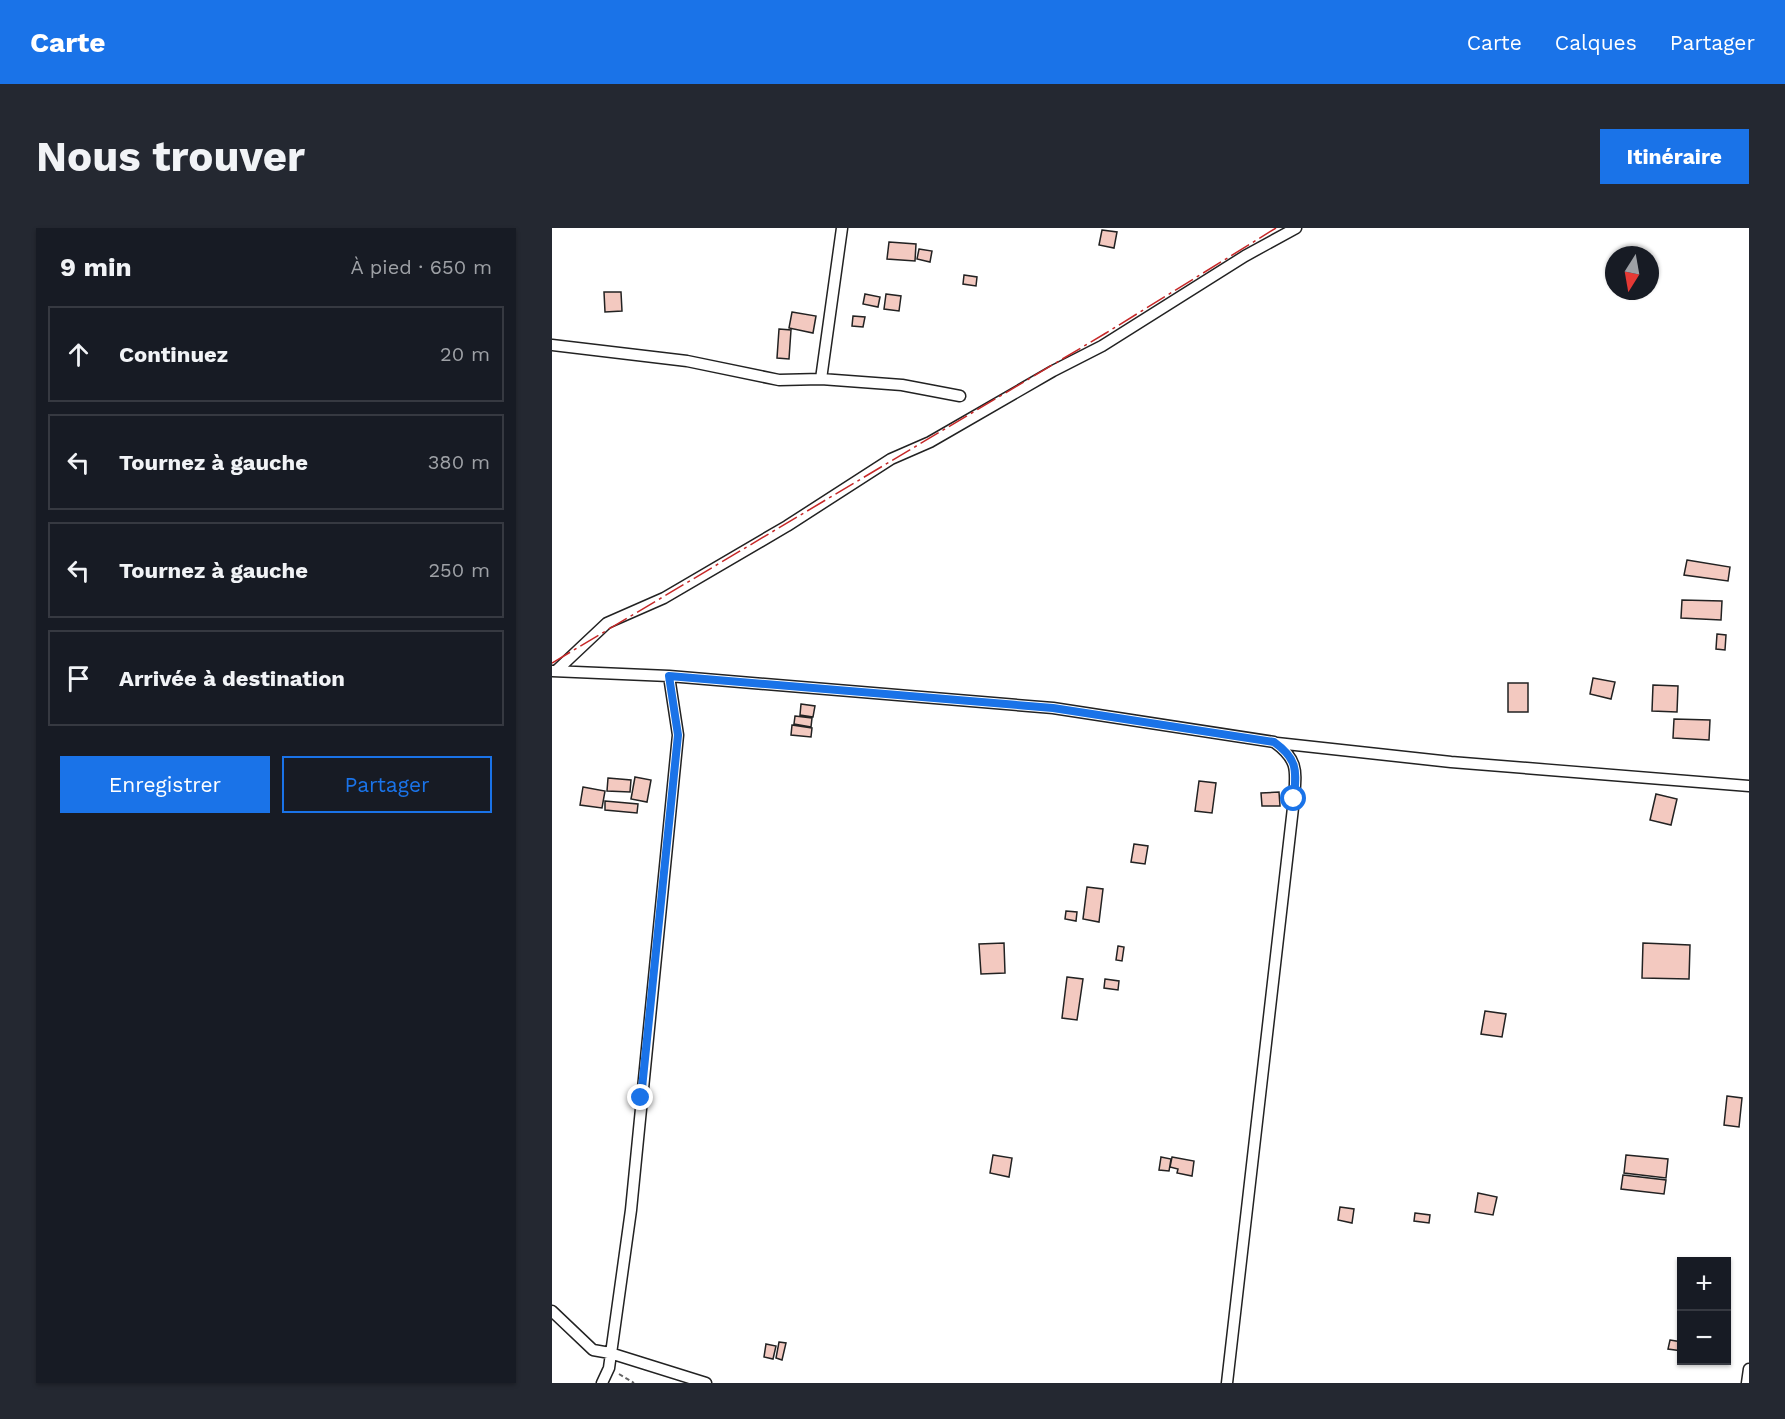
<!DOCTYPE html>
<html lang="fr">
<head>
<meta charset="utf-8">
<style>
	body { margin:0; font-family:"Work Sans",sans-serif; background:#242831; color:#f1f3f6 }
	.controls { position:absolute; right:18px; bottom:18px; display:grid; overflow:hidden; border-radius:0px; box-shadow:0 2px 4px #0004 }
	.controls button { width:54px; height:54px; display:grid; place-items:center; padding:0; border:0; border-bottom:2px solid #363941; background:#171b24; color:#f1f3f6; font:30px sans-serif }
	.compass { position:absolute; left:1053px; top:18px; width:54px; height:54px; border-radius:50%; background:#171b24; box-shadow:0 2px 4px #0004; rotate:191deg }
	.stop { position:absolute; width:18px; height:18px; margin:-14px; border:4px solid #1a73e8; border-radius:50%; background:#fff }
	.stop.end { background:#1a73e8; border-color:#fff; box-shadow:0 2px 6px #0008 }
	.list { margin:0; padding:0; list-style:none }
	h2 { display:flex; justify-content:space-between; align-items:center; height:78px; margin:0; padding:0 24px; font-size:26px }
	h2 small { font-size:20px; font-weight:400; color:#9ea1a6 }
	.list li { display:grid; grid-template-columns:39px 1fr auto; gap:18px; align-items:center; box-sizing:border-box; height:96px; margin:0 12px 12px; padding:0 12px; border:2px solid #363941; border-radius:0px }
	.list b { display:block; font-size:22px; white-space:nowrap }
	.list em { font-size:20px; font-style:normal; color:#9ea1a6 }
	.actions { display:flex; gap:12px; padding:18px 24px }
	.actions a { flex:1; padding:14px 0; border:2px solid #1a73e8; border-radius:0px; text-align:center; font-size:21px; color:#1a73e8 }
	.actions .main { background:#1a73e8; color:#fff }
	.icon { flex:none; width:33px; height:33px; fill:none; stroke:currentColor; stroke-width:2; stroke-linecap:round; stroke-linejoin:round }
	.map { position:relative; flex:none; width:1197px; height:1155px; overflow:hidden; border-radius:0px }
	header { display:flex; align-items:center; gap:36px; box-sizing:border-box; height:84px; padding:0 30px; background:#1a73e8; color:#fff }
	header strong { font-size:28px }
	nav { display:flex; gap:33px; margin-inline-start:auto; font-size:21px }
	.intro { display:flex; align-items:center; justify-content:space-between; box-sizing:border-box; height:144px; padding:0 36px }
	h1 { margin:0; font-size:42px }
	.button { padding:15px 27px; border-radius:0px; background:#1a73e8; color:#fff; font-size:21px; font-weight:700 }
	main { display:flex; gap:36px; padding:0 36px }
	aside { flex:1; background:#171b24; border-radius:0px; box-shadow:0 2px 4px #0004 }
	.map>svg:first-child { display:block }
	.building { fill:#f3c9c0; stroke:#222; stroke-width:1.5 }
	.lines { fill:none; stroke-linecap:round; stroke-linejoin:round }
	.minor-casing { stroke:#222; stroke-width:13 }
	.path { stroke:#646464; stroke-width:2; stroke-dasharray:4.5 3; stroke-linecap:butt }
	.minor { stroke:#fff; stroke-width:10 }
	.power { stroke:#c62828; stroke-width:1.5; stroke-dasharray:21 4.5 3 4.5; stroke-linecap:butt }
	.route { stroke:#1a73e8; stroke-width:8 }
</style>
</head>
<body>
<header>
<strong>Carte</strong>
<nav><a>Carte</a><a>Calques</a><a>Partager</a></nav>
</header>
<div class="intro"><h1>Nous trouver</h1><a class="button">Itinéraire</a></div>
<main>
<aside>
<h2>9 min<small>À pied · 650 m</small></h2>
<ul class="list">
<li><svg class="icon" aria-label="ahead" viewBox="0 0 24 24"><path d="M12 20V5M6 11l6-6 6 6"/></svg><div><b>Continuez</b></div><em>20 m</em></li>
<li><svg class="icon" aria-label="left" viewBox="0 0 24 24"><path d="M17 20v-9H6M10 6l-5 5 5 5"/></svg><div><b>Tournez à gauche</b></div><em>380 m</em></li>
<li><svg class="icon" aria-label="left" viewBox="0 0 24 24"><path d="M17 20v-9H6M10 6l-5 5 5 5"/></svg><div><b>Tournez à gauche</b></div><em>250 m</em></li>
<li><svg class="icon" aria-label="arrive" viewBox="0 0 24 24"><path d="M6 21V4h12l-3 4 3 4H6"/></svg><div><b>Arrivée à destination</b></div></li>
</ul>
<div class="actions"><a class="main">Enregistrer</a><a>Partager</a></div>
</aside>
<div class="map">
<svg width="1197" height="1155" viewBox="0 0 1197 1155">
	<rect width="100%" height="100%" fill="#fff"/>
	<path class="building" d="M550,2L565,4L562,20L547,17Z
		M337,14L364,16L363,33L335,31Z
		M367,21L380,23L378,34L365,31Z
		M412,47L425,49L424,58L411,56Z
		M52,64H69L70,83L53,84Z
		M313,66L328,69L326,79L311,76Z
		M334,66L349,68L347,83L332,81Z
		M240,84L264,88L261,105L237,100Z
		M301,88L313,89L311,99L300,98Z
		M227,101L239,102L237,131L225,130Z
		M1135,332L1178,339L1176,353L1132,347Z
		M1130,372L1170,373L1169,392L1129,390Z
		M1165,406L1174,407L1173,422L1164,421Z
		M1041,450L1063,454L1059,471L1038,466Z
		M956,455H976V484H956Z
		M1101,457L1126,458L1125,484L1100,483Z
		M249,476L263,478L261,489L248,487Z
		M243,488L260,490L259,499L242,496Z
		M1122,491L1158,492L1157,512L1121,510Z
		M240,497L260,500L259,509L239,507Z
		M83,549L99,552L95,574L79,571Z
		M56,550L79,552L78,564L55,563Z
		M647,553L664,555L660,585L643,583Z
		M31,559L53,563L50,580L28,577Z
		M727,564L728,578H710L709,565Z
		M1104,566L1125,571L1119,597L1098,592Z
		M53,573L86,576L85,585L53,582Z
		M582,616L596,618L593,636L579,634Z
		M535,659L551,661L547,694L531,691Z
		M514,683L525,684L524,693L513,691Z
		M452,715L453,745L429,746L427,716Z
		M1091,715L1138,717L1137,751L1090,750Z
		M566,718L572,719L570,733L564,732Z
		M515,749L531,751L525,792L510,790Z
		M553,751L567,753L566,762L552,760Z
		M933,783L954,786L950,809L929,806Z
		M1175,868L1190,870L1187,899L1172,897Z
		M441,927L460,930L457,949L438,945Z
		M1074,927L1116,931L1114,950L1072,945Z
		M609,929L619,931L617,943L607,942Z
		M620,929L642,933L640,948L625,945L626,941L618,939Z
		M1071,947L1114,952L1112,966L1069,961Z
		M926,965L945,969L941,987L923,984Z
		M788,979L802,981L800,995L786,992Z
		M863,985L878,987L877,995L862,993Z
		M1118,1112L1130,1114V1123L1116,1121Z
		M227,1114L234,1115L230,1132L224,1130Z
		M214,1116L224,1118L221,1131L212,1129Z"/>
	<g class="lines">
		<g class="minor-casing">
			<path id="minor" d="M0,117L135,133L227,152L269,151L350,157L408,168
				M269,151L290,0
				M0,443L117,448L501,480L722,514C747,532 744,543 742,571L675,1155
				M4,443L55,395L112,370L235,298L339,231L378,214L501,143L550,118L693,28L744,0
				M725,515L899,534L1197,558
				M0,1083L41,1122L58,1125L154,1155
				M50,1155L57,1140L79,982L126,507L117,448
				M1195,1155L1197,1141"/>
		</g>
		<path class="path" d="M67,1146L82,1155"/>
		<use href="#minor" class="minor"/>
		<path class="power" d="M0,435L554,105L724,0"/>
	</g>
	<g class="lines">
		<path class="route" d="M89,870L126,507L117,448L501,480L722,514C747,532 744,543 742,571"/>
	</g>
</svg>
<div class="controls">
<button>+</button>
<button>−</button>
</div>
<svg class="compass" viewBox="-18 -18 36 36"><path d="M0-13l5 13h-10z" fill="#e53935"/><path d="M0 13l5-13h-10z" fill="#9ea1a6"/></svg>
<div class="stop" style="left:742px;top:571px"></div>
<div class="stop end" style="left:89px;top:870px"></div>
</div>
</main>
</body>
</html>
